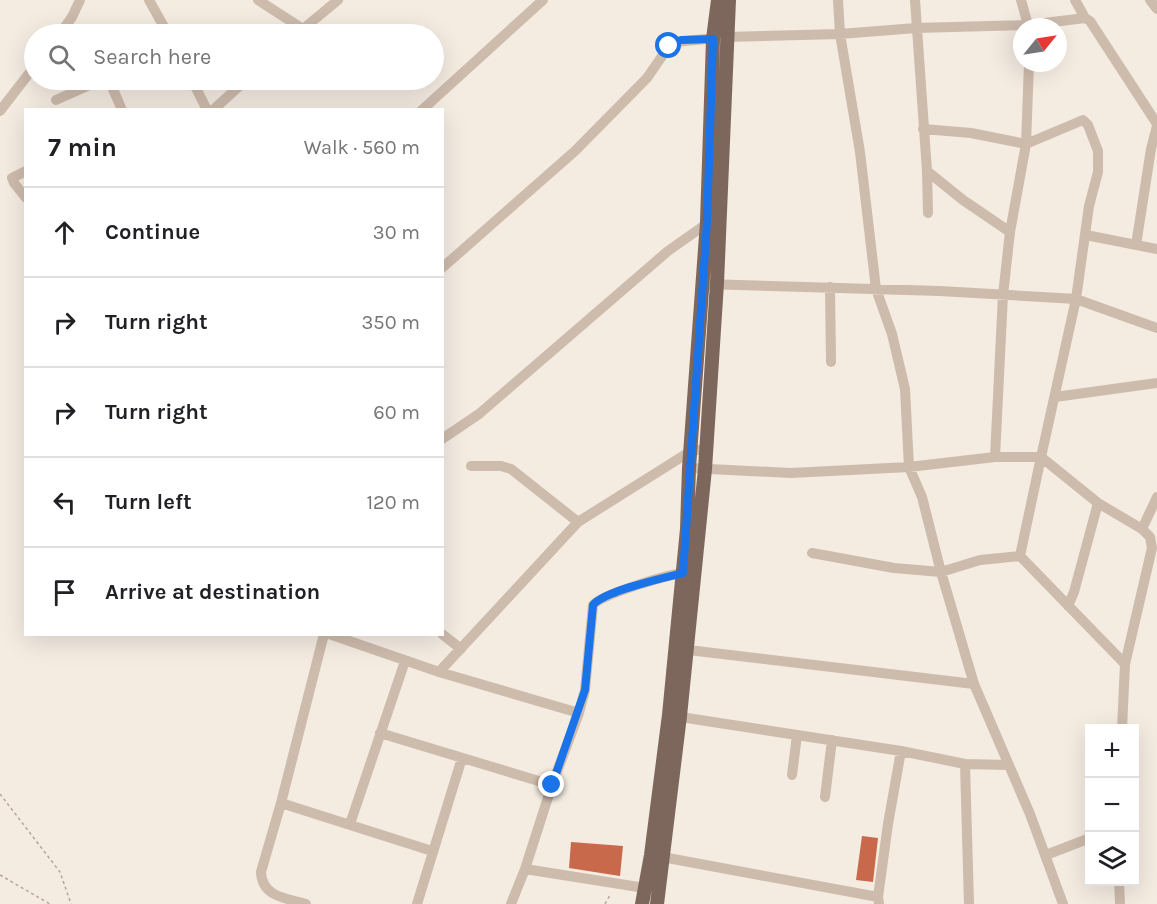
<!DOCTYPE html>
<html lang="en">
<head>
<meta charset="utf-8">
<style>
	body { margin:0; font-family:Karla,sans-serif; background:#f2f2f2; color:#202124 }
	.controls { position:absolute; right:18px; bottom:18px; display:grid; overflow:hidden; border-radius:0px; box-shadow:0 6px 24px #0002 }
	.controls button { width:54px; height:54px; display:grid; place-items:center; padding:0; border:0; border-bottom:2px solid #e0e0e0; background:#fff; color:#202124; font:30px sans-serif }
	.compass { position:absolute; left:1013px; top:18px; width:54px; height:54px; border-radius:50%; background:#fff; box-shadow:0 6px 24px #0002; rotate:60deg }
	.stop { position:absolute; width:18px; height:18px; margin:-14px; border:4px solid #1a73e8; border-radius:50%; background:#fff }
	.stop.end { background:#1a73e8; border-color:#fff; box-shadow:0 2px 6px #0008 }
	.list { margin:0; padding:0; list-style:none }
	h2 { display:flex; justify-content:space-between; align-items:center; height:78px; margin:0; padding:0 24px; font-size:26px }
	h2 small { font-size:20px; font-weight:400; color:#757577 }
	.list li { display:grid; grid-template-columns:39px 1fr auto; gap:18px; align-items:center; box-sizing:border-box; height:90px; padding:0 24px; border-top:2px solid #e0e0e0 }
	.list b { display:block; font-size:22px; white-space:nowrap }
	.list em { font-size:20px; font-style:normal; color:#757577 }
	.icon { flex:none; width:33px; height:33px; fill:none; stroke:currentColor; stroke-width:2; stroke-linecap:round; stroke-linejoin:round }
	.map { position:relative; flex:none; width:1157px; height:904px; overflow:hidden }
	.search { position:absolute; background:#fff; box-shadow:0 6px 24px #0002; left:24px; top:24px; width:420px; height:66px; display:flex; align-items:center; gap:15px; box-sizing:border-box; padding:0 21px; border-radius:33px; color:#757577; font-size:22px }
	.panel { position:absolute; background:#fff; box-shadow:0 6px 24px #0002; left:24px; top:108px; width:420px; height:528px; border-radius:0px }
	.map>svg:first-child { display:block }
	.building { fill:#c8694b }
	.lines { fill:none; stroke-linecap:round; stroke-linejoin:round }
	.path { stroke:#b9a596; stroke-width:1.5; stroke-dasharray:3 3; stroke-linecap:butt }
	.minor { stroke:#cdbbac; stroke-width:10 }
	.major { stroke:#7d675c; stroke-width:14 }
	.route { stroke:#1a73e8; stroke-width:8 }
</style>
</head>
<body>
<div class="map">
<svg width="1157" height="904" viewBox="0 0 1157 904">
	<rect width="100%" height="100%" fill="#f4ebe1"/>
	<path class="building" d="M862,836L878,838L873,882L856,880Z
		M571,842L623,846L620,876L569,868Z"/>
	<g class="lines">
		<path class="path" d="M0,794L60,872L71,904
			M0,875L50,904
			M605,904L610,895"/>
		<path class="minor" d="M149,0L168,34
			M258,0L303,29
			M838,0L840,34L860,152L876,289L892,334L905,389L909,467L922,497L941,572L974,684L1030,814L1063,904
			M915,0L927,171L928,213
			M1075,0L1085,18
			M1150,0L1157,9
			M1028,27V25L1085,18L1090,21L1157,124
			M60,34L72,17L80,0
			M297,34L338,0
			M109,80L122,110
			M192,80L207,110
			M56,100L101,80
			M213,110L246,80
			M422,110L543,0
			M0,111L34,67
			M26,171L12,178L14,183L26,198
			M927,171L963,200L1010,232
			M1086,235L1157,249
			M1136,245L1151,149L1157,126
			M442,268L575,151L647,78L669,46L675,42L726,37L840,34L916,28L1028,25L1021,0
			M703,284L940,291L1076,299L1157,328
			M830,287L831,362
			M1055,397L1157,383
			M442,439L479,414L668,251L712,220
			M995,457L1003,295L1010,232L1026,144L1029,63
			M1041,457L1098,503L1142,529L1150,537L1152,548L1125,664L1020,556Z
			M471,466H501L511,469L578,522
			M689,468L791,473L909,467L995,457H1041L1076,299L1089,206L1098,172V151L1088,125L1083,120L1026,144L971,133L923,129
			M1142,529L1157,497
			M812,553L894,568L941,572L980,560L1020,556
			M1068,606L1074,592L1098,503
			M324,634L281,803L432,851
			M329,634L439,672L578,522L691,451L706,449
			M442,634L461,649
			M680,649L974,684
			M439,672L579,713L585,690L593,605C601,595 673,572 687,573
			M579,713L552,785L525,869L645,888
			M674,716L901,751L965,764L1009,765
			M1122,728L1125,664
			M380,733L552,785
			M965,764L969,904
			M792,775L797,735
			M825,797L832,740
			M281,803L261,872C262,897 286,898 306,904
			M350,824L405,661
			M1046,855L1090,838
			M657,856L878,897
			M1119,882L1120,903
			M417,904L462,758
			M511,904L525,869
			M879,904L878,897L888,824L901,751"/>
		<path class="major" d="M642,904L651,855L669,715L687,529L689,468L707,222L713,39L718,0
			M657,904L680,716L705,469L717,283L729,0"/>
	</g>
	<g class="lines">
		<path class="route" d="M552,785L585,690L593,605C604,591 663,578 683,573L707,222L713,39L681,40L669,46"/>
	</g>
</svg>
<div class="controls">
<button>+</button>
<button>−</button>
<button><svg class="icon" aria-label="layers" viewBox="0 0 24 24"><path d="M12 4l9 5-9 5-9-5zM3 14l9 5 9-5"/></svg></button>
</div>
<svg class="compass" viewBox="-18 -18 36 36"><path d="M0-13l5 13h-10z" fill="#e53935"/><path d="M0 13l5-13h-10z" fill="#757577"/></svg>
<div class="stop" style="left:669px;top:46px"></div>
<div class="stop end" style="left:552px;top:785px"></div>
<div class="search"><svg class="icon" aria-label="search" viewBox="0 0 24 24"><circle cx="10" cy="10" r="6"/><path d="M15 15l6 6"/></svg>Search here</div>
<section class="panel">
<h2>7 min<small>Walk · 560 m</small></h2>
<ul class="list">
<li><svg class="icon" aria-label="ahead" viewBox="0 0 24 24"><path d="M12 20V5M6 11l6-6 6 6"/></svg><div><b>Continue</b></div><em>30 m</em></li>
<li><svg class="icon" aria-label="right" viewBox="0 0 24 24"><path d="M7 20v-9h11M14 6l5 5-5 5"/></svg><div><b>Turn right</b></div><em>350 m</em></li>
<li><svg class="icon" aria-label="right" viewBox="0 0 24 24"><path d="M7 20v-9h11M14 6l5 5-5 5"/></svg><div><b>Turn right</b></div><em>60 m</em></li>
<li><svg class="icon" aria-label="left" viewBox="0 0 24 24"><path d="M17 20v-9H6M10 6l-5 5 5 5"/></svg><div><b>Turn left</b></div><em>120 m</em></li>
<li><svg class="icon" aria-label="arrive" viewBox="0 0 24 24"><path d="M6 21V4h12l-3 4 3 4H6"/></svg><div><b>Arrive at destination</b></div></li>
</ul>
</section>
</div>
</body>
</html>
